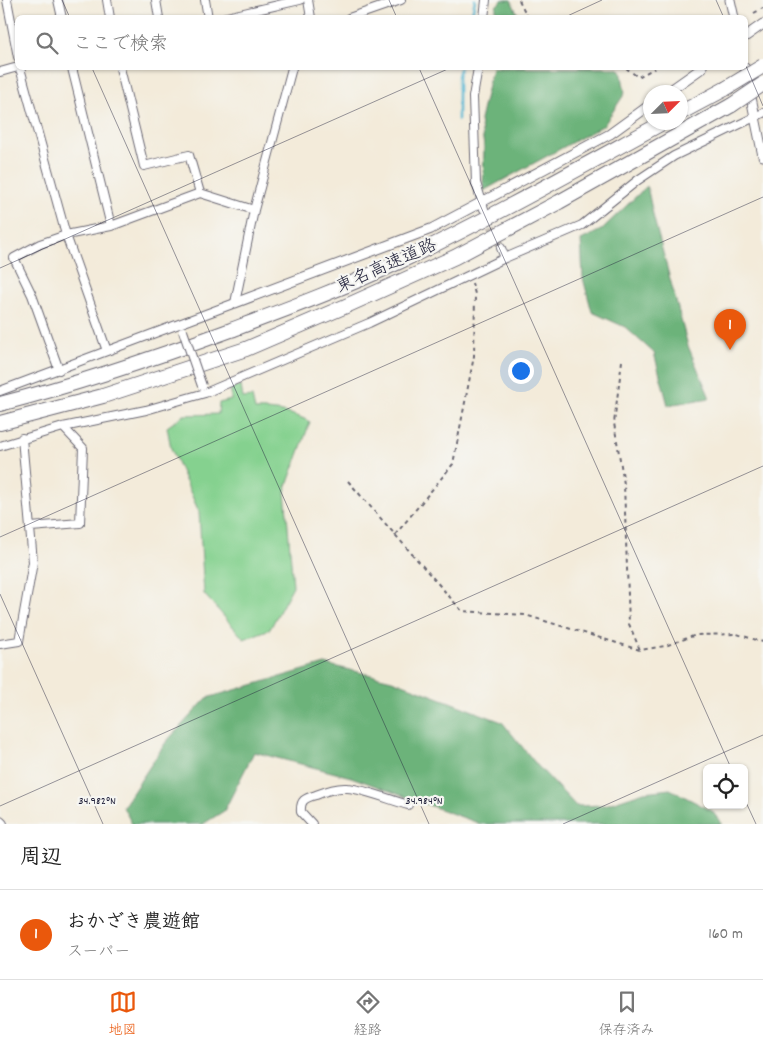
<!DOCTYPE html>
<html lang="ja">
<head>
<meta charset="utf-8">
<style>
	body { margin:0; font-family:Dekko,"Klee One",sans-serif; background:#f6f6f6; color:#222 }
	.controls { position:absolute; right:15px; bottom:15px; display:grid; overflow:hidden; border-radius:8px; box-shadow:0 1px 4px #0004 }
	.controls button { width:45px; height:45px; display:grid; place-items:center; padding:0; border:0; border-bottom:1px solid #e0e0e0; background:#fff; color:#222; font:25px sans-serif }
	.compass { position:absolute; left:643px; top:85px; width:45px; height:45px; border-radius:50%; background:#fff; box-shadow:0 1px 4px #0004; rotate:66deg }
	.you { position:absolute; left:520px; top:370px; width:18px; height:18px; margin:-12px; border:4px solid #fff; border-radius:50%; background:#1a73e8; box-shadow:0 0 0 8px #1a73e833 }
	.badge { display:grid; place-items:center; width:32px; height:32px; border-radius:50%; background:#ea580c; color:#fff; font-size:16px; font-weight:700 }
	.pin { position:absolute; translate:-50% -41px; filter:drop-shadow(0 1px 2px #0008) }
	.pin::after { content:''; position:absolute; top:26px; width:18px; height:15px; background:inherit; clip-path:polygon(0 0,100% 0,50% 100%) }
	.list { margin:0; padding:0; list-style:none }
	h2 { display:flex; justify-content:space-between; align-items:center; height:65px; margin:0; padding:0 20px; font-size:21px }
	h2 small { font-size:16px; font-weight:400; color:#767676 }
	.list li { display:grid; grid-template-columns:32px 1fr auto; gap:15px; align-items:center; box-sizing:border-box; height:90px; padding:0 20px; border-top:1px solid #e0e0e0 }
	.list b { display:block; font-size:19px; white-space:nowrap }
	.list p { margin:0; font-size:16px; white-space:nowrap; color:#767676 }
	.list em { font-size:16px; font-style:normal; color:#767676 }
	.icon { flex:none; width:28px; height:28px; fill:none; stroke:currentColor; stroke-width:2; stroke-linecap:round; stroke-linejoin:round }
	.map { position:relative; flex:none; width:763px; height:824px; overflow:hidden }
	.search { position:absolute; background:#fff; box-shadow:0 1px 4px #0004; left:15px; right:15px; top:15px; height:55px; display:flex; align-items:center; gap:12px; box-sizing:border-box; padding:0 18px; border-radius:8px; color:#767676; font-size:19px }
	.sheet { height:155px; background:#fff }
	nav { display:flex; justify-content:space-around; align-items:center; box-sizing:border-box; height:70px; border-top:1px solid #e0e0e0; background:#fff; font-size:14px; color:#767676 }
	nav a { display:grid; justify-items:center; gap:2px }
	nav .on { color:#ea580c }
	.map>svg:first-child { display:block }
	.green { fill:#85d18f; stroke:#547a65 }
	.forest { fill:#6cb37a; stroke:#476a5a }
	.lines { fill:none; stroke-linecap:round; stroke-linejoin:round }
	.stream { stroke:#55b8d4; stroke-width:2.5 }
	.minor-tunnel { stroke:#c9c3ba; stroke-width:8; stroke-dasharray:8 4; stroke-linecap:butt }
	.minor-casing { stroke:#6b6873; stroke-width:10 }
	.tertiary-casing { stroke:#6b6873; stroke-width:11 }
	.secondary-casing { stroke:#6b6873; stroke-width:12 }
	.motorway-casing { stroke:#6b6873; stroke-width:16 }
	.path { stroke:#6b6873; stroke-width:2; stroke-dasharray:4 4; stroke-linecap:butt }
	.minor { stroke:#fff; stroke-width:8 }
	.tertiary { stroke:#fff; stroke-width:9 }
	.secondary { stroke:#fff; stroke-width:10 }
	.motorway { stroke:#fff; stroke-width:14 }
	.minor-bridge-casing { stroke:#6b6873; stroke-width:10; stroke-linecap:butt }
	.motorway-bridge-casing { stroke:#6b6873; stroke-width:16; stroke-linecap:butt }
	.minor-bridge { stroke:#fff; stroke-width:8 }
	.motorway-bridge { stroke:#fff; stroke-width:14 }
	.ticks { fill:none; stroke:#22223b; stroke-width:1; stroke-opacity:0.45 }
	.labels { text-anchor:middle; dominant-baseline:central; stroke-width:4.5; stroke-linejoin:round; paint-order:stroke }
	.street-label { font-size:18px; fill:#22223b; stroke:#f6f6f2 }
	.ticks-label { font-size:12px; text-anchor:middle; fill:#22223b; stroke:#f6f6f2; stroke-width:4.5; stroke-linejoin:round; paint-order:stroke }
</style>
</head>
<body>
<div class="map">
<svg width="763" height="824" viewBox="0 0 763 824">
	<rect width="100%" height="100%" fill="#f6f6f2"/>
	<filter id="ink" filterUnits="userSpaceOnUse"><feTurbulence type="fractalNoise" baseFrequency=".02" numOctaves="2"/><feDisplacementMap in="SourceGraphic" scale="10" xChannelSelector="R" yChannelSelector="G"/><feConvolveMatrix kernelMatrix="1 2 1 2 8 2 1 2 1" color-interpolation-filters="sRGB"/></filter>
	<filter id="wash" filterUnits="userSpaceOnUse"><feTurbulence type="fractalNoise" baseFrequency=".0096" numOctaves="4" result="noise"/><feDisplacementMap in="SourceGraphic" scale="20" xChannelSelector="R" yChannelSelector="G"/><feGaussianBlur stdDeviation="1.12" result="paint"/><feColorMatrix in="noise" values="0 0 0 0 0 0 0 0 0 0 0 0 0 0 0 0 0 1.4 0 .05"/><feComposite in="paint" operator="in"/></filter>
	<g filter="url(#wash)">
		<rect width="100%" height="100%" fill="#f3ebda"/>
		<path class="green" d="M241,386L243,398L252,397L255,410C272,409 295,413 310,422L285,491L293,586L270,629L244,639L204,594L199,512L171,448L167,427L184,415L218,414L219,403L231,400V387Z"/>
		<path class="forest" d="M502,0H511L519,17H496V6Z
			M492,68H615L621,70L625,93L604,125L483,191L484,146L480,120Z
			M647,186L654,219L688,346L710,398L668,405L654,353L625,327L592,312L583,278L581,240L601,230Z
			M325,664L392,680L502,722L537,765L576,806L605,805L644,792L670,789L712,811L722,824H481L351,777L254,752L224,811L203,824H132L123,807L166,742L207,698Z"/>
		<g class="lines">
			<path class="stream" d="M471,18L475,0
				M458,120V76L460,68"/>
		</g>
	</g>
	<g filter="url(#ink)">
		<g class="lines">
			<path class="minor-tunnel" d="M487,215L501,248"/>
			<g class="minor-casing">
				<path id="minor" d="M7,0L18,57
					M58,0L62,18
					M107,0L110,18
					M156,0L159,18
					M205,0L208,18
					M308,0L311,18
					M222,18L300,0
					M349,18L401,0
					M484,18L486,0
					M20,68L66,235L111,226L200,193L254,210
					M72,68L111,226
					M120,68L144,166L189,155L200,193
					M478,68L473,97L476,183L484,209
					M0,72L18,67
					M501,248L505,258
					M59,370L32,295L14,258L40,244L66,235L107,351
					M0,391L235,303L254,210L292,68
					M0,446L63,427L146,410L205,393L369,323L505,258L582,225L638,180L674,156L763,113
					M31,527L80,523L83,448L63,427
					M0,644L19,641L33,562L22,438
					M312,824L301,812C300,800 305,798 316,795C326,791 337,787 347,788C365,789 390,800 408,805"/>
			</g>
			<g class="tertiary-casing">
				<path id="tertiary" d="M730,0L734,18
					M746,36L763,24
					M745,68L763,156
					M668,92L702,68
					M235,303L431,229L610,134L650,105"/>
			</g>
			<g class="secondary-casing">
				<path id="secondary" d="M0,822L2,824"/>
			</g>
			<g class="motorway-casing">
				<path id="motorway" d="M680,113L725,89
					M0,404C78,384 155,358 231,330C287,309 344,288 399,262C489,219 576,170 664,122
					M0,423L103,396L246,349L346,306L455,257L559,202L732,105"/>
			</g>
			<path class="path" d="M519,0L528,18
				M754,13L763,8
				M626,68L638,77L655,68
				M622,361L614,423L624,484L629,624L640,650
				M348,481L462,611L525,615L640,650L665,646L696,635L737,634L763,642
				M395,535L453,464L474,356L475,294L472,283"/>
			<use href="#minor" class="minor"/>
			<use href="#tertiary" class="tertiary"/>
			<use href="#secondary" class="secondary"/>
			<use href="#motorway" class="motorway"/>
			<g class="minor-bridge-casing">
				<path id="minor-bridge" d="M183,331L202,386"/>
			</g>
			<g class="motorway-bridge-casing">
				<path id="motorway-bridge" d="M725,89L763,66
					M732,105L763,84"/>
			</g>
			<use href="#minor-bridge" class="minor-bridge"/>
			<use href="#motorway-bridge" class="motorway-bridge"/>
		</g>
	</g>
	<path class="ticks" d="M62,0L70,18M389,0L397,18M716,0L724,18M563,18L602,0M746,66L763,106M92,68L429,824M419,68L731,768M0,268L450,68M0,537L763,197M0,594L103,824M744,798L756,824M0,806L763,466M563,824L763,735"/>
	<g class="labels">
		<g class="street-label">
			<text transform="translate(387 267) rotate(-24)">東名高速道路</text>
		</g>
	</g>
	<g class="ticks-label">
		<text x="97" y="804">34.982°N</text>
		<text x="424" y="804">34.984°N</text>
	</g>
</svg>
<div class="controls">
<button><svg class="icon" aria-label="locate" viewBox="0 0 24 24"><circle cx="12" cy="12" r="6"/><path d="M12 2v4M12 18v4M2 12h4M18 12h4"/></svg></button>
</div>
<svg class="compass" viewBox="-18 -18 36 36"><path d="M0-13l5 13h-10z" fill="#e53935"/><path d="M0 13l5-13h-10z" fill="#767676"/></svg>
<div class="you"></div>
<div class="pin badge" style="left:730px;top:350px">1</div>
<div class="search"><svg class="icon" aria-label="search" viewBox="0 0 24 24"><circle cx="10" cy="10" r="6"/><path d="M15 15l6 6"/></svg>ここで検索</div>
</div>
<section class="sheet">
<h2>周辺<small></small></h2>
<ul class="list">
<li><span class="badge">1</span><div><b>おかざき農遊館</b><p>スーパー</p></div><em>160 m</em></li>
</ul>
</section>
<nav>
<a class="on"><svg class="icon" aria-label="map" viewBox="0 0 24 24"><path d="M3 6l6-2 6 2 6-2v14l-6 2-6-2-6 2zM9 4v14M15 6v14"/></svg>地図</a>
<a><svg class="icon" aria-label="directions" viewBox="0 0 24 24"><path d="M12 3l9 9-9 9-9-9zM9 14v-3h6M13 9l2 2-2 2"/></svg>経路</a>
<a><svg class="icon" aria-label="saved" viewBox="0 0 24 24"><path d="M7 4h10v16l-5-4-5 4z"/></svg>保存済み</a>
</nav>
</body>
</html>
